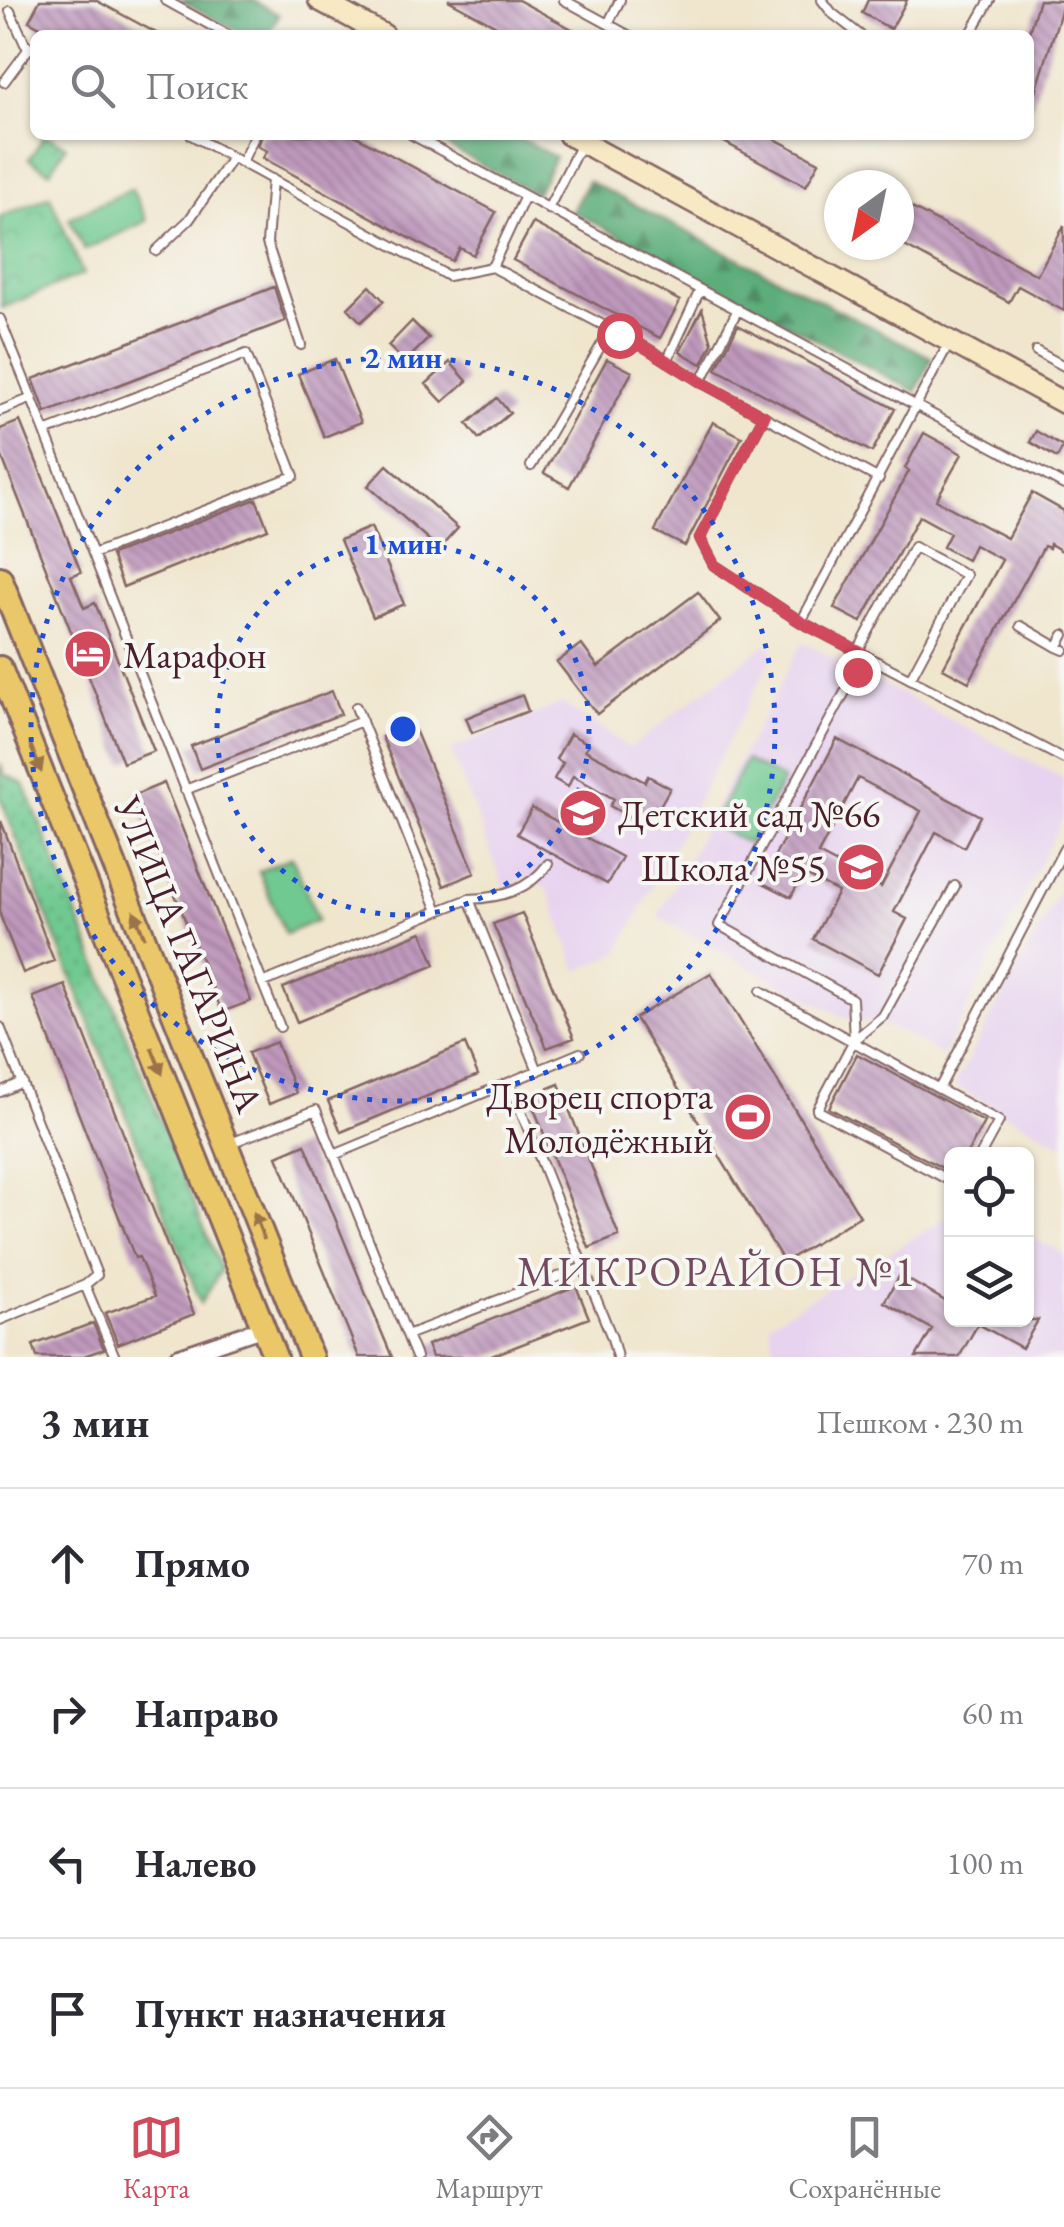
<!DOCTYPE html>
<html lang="ru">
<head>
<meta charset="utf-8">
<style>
	body { margin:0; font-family:"EB Garamond",serif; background:#f2f2f3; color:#2b2b33 }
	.controls { position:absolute; right:30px; bottom:30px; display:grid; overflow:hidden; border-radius:15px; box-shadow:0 2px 8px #0004 }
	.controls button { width:90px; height:90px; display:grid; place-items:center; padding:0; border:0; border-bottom:2px solid #e1e1e2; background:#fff; color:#2b2b33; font:50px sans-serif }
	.compass { position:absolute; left:824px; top:170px; width:90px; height:90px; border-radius:50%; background:#fff; box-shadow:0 2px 8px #0004; rotate:213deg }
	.stop { position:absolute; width:30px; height:30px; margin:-22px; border:8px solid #d1495b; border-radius:50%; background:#fff }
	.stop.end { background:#d1495b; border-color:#fff; box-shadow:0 2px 10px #0008 }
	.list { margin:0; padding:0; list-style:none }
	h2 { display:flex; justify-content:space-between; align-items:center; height:130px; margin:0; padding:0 40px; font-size:42px }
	h2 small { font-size:32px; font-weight:400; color:#7c7c81 }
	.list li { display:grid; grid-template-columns:65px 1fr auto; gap:30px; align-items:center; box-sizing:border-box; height:150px; padding:0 40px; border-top:2px solid #e1e1e2 }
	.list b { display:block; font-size:38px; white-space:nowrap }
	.list em { font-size:32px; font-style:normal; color:#7c7c81 }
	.icon { flex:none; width:55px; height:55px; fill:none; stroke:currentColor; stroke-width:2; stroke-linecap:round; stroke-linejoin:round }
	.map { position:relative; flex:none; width:1064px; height:1357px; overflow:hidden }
	.search { position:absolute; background:#fff; box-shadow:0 2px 8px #0004; left:30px; right:30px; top:30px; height:110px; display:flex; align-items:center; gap:25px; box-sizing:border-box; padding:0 35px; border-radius:15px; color:#7c7c81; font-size:38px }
	.sheet { height:730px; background:#fff }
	nav { display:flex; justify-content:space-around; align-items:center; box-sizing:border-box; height:140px; border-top:2px solid #e1e1e2; background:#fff; font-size:28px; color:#7c7c81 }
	nav a { display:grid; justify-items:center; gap:5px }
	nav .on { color:#d1495b }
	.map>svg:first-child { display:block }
	.built { fill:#e7d2ef }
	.grass { fill:url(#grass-dots); stroke:#5d745e; stroke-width:2.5 }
	.forest { fill:url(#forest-firs); stroke:#536652; stroke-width:2.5 }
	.park { fill:url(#park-crowns); stroke:#5d745e; stroke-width:2.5 }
	.garden { fill:#70c990; stroke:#5d745e; stroke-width:2.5 }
	.building { fill:url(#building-back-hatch); fill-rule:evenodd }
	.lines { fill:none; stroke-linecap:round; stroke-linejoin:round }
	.service-casing { stroke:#846564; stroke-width:12 }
	.minor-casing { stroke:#846564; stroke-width:20 }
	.secondary-casing { stroke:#846564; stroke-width:25 }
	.primary-casing { stroke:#846564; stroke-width:28 }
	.service { stroke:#fff; stroke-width:8 }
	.minor { stroke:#fff; stroke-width:15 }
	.secondary { stroke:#f7e9c3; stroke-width:20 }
	.primary { stroke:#eac769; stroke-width:22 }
	.oneway { fill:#9a734a }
	.route { stroke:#d1495b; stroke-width:12 }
	.ring { fill:none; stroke:#1d4ed8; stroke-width:5; stroke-dasharray:5 10 }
	.labels { text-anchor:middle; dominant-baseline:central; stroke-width:8; stroke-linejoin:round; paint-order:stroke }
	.poi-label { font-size:38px; fill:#4a1f2b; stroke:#f6f6f2; text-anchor:start }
	.street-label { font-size:38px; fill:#4a1f2b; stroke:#f6f6f2 }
	.quarter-label { font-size:42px; letter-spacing:2.5px; fill:#734a5e; stroke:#f6f6f2 }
	.centre { fill:#1d4ed8; stroke:#f6f6f2; stroke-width:5 }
	.ring-label { font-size:30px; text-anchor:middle; font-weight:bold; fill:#1d4ed8; stroke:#f6f6f2; stroke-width:8; stroke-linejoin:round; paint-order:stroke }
</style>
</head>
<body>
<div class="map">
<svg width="1064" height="1357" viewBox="0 0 1064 1357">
	<defs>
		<pattern id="grass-dots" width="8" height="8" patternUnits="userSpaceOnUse" patternTransform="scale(2.5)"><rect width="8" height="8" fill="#70c990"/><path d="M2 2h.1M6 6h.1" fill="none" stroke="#62ac7c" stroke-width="1.8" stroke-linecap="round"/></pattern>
		<pattern id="forest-firs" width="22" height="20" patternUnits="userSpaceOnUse" patternTransform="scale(2.5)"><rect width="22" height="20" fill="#5cad7a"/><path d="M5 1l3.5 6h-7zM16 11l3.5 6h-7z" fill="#4e8c64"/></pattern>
		<pattern id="park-crowns" width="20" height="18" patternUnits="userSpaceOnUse" patternTransform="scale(2.5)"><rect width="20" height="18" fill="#70c990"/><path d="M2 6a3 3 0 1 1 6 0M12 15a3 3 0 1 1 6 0" fill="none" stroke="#62ac7c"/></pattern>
		<pattern id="building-back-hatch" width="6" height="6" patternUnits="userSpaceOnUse" patternTransform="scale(2.5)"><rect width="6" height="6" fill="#bf9abd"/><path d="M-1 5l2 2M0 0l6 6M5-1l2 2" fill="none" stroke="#9d7d9a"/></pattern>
	</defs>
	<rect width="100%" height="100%" fill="#f6f6f2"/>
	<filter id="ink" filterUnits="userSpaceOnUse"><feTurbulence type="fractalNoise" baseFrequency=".01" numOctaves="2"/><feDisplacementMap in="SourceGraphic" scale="20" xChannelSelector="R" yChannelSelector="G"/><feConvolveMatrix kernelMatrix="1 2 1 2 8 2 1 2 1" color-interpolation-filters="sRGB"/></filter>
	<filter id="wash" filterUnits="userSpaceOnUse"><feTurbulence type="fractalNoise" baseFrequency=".0048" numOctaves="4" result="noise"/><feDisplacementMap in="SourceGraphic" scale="40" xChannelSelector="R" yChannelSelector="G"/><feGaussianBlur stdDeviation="2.25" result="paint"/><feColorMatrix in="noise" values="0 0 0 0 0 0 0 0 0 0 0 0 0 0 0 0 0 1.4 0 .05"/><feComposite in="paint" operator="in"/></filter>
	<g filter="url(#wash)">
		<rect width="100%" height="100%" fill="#f0e6ce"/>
		<path class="built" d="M802,642L1064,779V816L943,1055L889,1026L847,1019L658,917Z
			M766,644L774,653L618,953L578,971L548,890L529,876L505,888L451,750L562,703L630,748Z
			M1064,883V1145L954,1086Z
			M951,1216L952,1320H1026L1027,1235L1064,1254V1357H776L769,1323Z"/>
		<path class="grass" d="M0,763L4,774L24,784L221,1270L201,1303L0,797Z"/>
		<path class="forest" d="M180,0H252L279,15L268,35H244Z
			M426,135H514L555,157L536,194Z
			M588,181L932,358L916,392L572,211Z"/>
		<path class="park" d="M45,135L66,146L50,172L29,159Z
			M50,196L83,274L2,308L0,217Z"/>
		<path class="garden" d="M132,189L147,221L84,250L69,218Z
			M746,760L783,780L749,844L712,824Z
			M292,857L318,920L285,934L259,871Z"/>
		<g id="blocks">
			<path class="building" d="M40,0H95L160,35H36L40,27L29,21Z
				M448,0H518L583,35H513Z
				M868,0H907L891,29L862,13Z
				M1039,0L1064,1L1032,105L1029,104V32Z
				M262,135H354L496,212L473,255L460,248L452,261L263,158L267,151L258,146Z
				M711,135H767L819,162L806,186Z
				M899,201L1037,275L1064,226V311L1018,286L1009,302L899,243Z
				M533,223L680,301L660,338L513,260Z
				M370,286L384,301L361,322L348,308Z
				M274,287L285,321L46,413L33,379Z
				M702,309L712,343L702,364L680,352Z
				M412,321L429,338L405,362L388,346Z
				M738,325L895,409L872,452L716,369Z
				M335,359L361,422L324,437L298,374Z
				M607,359L632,372L569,487L544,473Z
				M450,362L467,381L443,402L426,384Z
				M497,398L510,413L479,439L467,424Z
				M20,421L81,572L71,576L84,608L95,603L154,751L123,763L0,452V429Z
				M713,422L742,437L685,546L655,531Z
				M1036,431L1063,447L1057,458L1030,442Z
				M924,433L962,454L936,500L1007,538L1032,493L1064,511V552L1050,544L1049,548L1044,546L969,682L943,668L1002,560L974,545L967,560L943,547L950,533L919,516L861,622L834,608L909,471L905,468Z
				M387,465L458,528L439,549L368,486Z
				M256,499L268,529L123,587L111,555Z
				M371,527L404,604L373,617L340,540Z
				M698,592L720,621L597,714L557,662L581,644L598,667Z
				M332,691L341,714L200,769L191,746Z
				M522,695L528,711L472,733L466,718Z
				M413,725L475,873L444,886L382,737Z
				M570,734L589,744L585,750L645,782L648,776L670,788L657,811L650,807L641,823L610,806L614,799L573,776L568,787L554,779L563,763L556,759Z
				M837,739L980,816L964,847L936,832L894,912L907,919L878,974L813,939L838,892L803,874L791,897L761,882ZM858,778L921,811L881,887L818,854Z
				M164,783L251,1001L222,1012L135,795Z
				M532,808L622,857L607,884L517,834Z
				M1,821L54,961L23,973L0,915Z
				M522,913L574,1038L547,1048L493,924Z
				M422,932L435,965L297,1022L283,988Z
				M711,973L860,1216L784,1262L635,1018Z
				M65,985L194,1314L118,1344L105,1313L155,1296L139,1257L135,1258L33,997Z
				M276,1042L296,1093L269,1104L248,1053Z
				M465,1044L478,1075L341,1132L328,1101Z
				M857,1054L984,1122L967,1154H952V1173L829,1108Z
				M559,1084L619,1236L589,1248L529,1096Z
				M305,1144L369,1302L392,1357H359L277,1156Z
				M900,1275L952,1305V1320H1038L1022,1348L978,1324L959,1357H916L932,1329L884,1302Z
				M576,1286L589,1318L489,1357H432L427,1345Z
				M93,1323L104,1349L81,1357H37L33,1345Z"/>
		</g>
	</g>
	<g filter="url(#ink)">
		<use href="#blocks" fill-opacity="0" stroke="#846564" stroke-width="2.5"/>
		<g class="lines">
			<g class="service-casing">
				<path id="service" d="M165,0L228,35
					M564,0L608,24L620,0
					M822,0L832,13L860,35
					M10,11L25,44L35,50
					M608,24L628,35
					M970,35L990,0
					M4,82L30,47
					M191,135L448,276L492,267L647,348L701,382L879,479
					M412,135L1064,485
					M242,162L255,135
					M272,179L267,243L301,345
					M548,209L580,146
					M156,251L189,220L232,158
					M492,267L525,196
					M0,319L45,432
					M1036,351L1064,366
					M667,361L700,290
					M701,382L738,309
					M0,411L32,398
					M764,416L700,538L714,565L801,622L1064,759
					M531,466L610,330
					M93,554L294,476L246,354L45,432C123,631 201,829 280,1027
					M801,622L949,343
					M1021,626L1057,647
					M1064,635L1057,647L1064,650
					M858,651L914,547L966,575L910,679
					M865,655L719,925L852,999L854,1040L817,1110L952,1182
					M356,707L438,911L469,899L538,1071
					M185,790L362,721
					M469,899C501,898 529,890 548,864
					M262,983L438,911
					M761,991L939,1089L1064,849
					M0,1027L97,1275L85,1285L115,1357
					M854,1040L883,1016L955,886
					M510,1084L612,1338L617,1357
					M939,1089L999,1121L981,1154
					M0,1092L22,1082
					M228,1144L316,1110L407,1335
					M334,1155L580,1053
					M0,1320L85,1285
					M416,1357L407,1335L584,1267"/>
			</g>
			<g class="minor-casing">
				<path id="minor" d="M177,1357L263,1328"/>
			</g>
			<g class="secondary-casing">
				<path id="secondary" d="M319,0L384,35
					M569,135L1064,403"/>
			</g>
			<g class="primary-casing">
				<path id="primary" d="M0,578L311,1357
					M0,668L275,1357"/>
			</g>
			<use href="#service" class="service"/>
			<use href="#minor" class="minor"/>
			<use href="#secondary" class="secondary"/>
			<use href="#primary" class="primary"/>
		</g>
		<defs><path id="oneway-solid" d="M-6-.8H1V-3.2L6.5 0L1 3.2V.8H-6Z" transform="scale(2.5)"/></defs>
		<g class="oneway">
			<use href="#oneway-solid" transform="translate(36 759) rotate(68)"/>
			<use href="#oneway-solid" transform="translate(139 924) rotate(-112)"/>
			<use href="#oneway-solid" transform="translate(157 1061) rotate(68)"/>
			<use href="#oneway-solid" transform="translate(259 1226) rotate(-111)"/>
		</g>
	</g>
	<g class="lines" filter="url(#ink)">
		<path class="route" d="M619,335L646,348L701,382L764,416L700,538L714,565L801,622L865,655L857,672"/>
	</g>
	<g class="ring">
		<circle cx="403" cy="729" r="186"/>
		<circle cx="403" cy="729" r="372"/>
	</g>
	<defs>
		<g id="hotel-disc" transform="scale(2.5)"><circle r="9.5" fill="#d1495b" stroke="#f6f6f2"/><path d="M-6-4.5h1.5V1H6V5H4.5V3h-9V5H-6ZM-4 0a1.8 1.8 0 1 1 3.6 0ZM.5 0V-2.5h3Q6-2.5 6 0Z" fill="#fff"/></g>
		<g id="school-disc" transform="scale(2.5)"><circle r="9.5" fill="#d1495b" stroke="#f6f6f2"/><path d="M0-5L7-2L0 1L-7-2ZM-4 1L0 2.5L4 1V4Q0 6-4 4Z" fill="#fff"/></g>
		<g id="stadium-disc" transform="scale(2.5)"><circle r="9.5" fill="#d1495b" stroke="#f6f6f2"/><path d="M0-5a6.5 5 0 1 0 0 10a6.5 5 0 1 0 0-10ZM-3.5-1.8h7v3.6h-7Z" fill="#fff"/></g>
	</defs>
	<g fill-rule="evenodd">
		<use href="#hotel-disc" x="88" y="654"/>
		<use href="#school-disc" x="583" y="813"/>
		<use href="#school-disc" x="861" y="867"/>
		<use href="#stadium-disc" x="748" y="1117"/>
	</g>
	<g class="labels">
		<g class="poi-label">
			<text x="123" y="654">Марафон</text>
			<text x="618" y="813">Детский сад №66</text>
			<text x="826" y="867" text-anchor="end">Школа №55</text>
			<text x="713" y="1095" text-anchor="end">Дворец спорта<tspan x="713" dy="44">Молодёжный</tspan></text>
		</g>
		<g class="street-label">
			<text transform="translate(189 954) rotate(68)">УЛИЦА ГАГАРИНА</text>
		</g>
		<g class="quarter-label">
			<text x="717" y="1271">МИКРОРАЙОН №1</text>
		</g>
	</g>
	<circle cx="403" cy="729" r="15" class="centre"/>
	<g class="ring-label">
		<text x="403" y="368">2 мин</text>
		<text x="403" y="554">1 мин</text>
	</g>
</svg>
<div class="controls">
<button><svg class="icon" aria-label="locate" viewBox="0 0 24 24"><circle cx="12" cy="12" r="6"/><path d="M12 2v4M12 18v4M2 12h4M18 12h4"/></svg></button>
<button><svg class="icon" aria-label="layers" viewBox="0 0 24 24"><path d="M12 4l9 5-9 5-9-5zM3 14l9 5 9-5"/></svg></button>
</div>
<svg class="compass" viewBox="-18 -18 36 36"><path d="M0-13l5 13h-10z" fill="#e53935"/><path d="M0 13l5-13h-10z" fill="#7c7c81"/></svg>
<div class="stop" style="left:619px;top:335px"></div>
<div class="stop end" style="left:857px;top:672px"></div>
<div class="search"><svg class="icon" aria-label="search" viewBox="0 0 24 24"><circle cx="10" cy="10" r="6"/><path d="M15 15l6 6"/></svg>Поиск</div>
</div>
<section class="sheet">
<h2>3 мин<small>Пешком · 230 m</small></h2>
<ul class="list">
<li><svg class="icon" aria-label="ahead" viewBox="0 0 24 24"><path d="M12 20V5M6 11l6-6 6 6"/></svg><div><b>Прямо</b></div><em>70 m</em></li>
<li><svg class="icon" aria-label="right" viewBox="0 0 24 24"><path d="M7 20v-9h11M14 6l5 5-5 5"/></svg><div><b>Направо</b></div><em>60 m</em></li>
<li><svg class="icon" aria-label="left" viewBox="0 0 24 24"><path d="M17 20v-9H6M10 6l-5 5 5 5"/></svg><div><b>Налево</b></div><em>100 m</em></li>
<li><svg class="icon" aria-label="arrive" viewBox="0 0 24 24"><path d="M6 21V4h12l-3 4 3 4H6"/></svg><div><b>Пункт назначения</b></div></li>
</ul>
</section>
<nav>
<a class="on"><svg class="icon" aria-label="map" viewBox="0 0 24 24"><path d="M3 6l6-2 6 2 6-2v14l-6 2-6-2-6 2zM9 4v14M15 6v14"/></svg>Карта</a>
<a><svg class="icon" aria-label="directions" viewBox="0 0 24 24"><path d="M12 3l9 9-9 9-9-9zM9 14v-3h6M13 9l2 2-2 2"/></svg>Маршрут</a>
<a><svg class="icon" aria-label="saved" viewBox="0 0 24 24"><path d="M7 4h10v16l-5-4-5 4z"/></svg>Сохранённые</a>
</nav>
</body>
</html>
